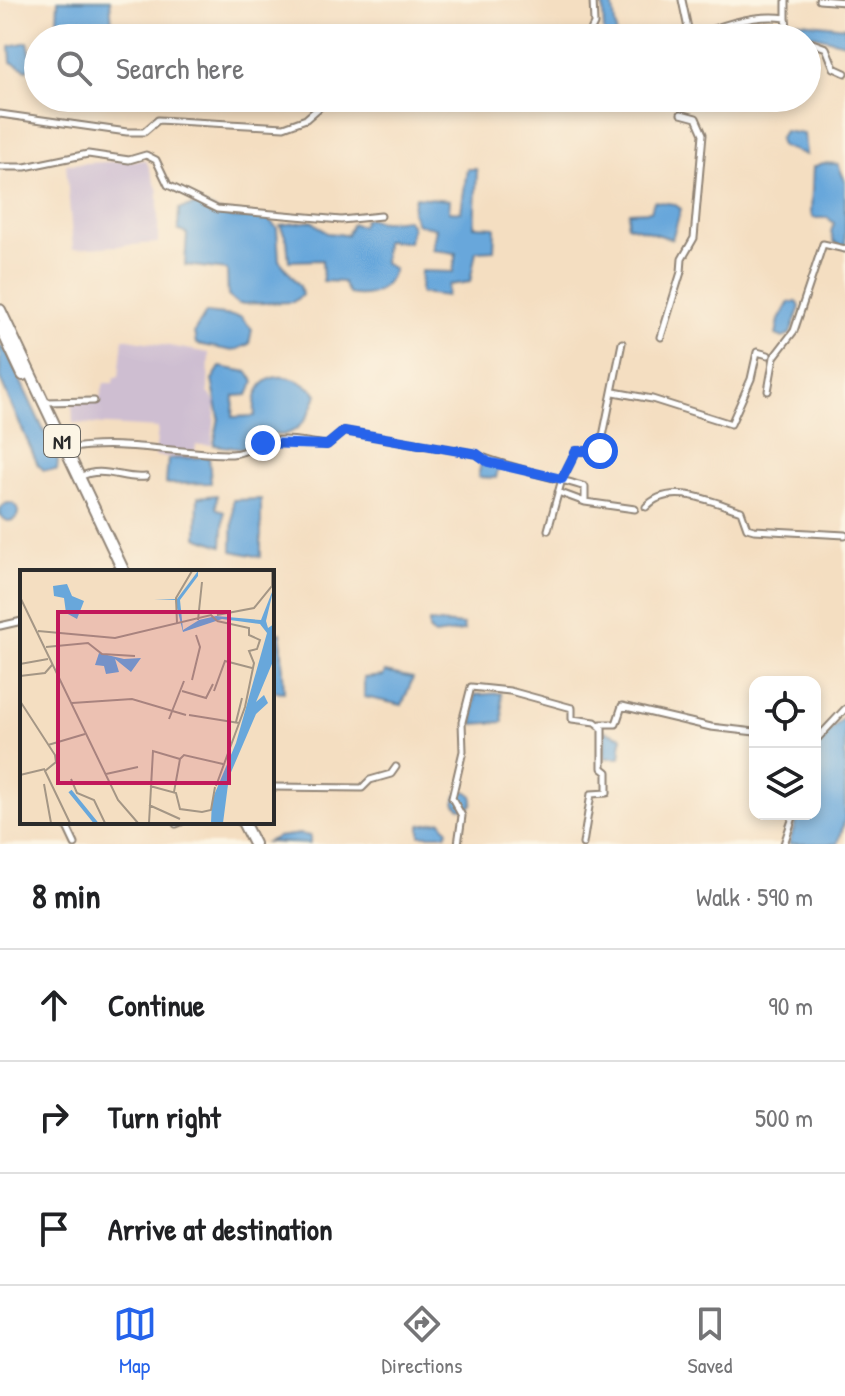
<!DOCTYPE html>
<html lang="en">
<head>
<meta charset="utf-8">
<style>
	body { margin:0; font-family:"Patrick Hand",sans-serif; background:#f2f2f2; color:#202124 }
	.controls { position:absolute; right:24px; bottom:24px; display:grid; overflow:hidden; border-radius:16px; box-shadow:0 4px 12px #0003 }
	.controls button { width:72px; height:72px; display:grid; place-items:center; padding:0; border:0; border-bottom:2px solid #e0e0e0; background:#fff; color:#202124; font:40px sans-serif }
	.stop { position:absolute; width:24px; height:24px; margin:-18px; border:6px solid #2563eb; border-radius:50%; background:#fff }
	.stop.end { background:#2563eb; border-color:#fff; box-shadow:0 2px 8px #0008 }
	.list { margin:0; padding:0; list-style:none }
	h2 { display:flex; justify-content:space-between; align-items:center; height:104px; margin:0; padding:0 32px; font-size:34px }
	h2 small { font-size:26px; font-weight:400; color:#757577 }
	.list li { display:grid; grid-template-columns:52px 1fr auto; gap:24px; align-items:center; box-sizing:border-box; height:112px; padding:0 32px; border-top:2px solid #e0e0e0 }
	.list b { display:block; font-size:30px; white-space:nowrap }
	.list em { font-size:26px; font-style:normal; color:#757577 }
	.icon { flex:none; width:44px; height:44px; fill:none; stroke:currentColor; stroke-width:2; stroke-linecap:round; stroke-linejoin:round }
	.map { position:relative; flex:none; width:845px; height:844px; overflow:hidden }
	.search { position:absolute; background:#fff; box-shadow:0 4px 12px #0003; left:24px; right:24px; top:24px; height:88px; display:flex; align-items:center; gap:20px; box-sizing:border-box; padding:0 28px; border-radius:44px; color:#757577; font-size:30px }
	.sheet { height:440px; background:#fff }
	nav { display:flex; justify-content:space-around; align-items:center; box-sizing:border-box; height:112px; border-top:2px solid #e0e0e0; background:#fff; font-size:22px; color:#757577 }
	nav a { display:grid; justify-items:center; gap:4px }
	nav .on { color:#2563eb }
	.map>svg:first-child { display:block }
	.industrial { fill:#cebed1 }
	.water { fill:#68a7db; stroke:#4a6983; stroke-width:2 }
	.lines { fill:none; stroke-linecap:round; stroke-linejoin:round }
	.street-casing { stroke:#908476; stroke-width:9 }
	.highway-casing { stroke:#908476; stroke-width:14 }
	.street { stroke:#fff; stroke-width:5 }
	.highway { stroke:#fff; stroke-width:10 }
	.route { stroke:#2563eb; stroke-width:10 }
	.labels { text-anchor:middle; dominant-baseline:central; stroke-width:8; stroke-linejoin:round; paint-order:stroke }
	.shield { fill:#fcf5e5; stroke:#6a6863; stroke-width:2 }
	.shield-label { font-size:20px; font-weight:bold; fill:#2b2b2b }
	.inset-river { fill:none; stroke:#68a7db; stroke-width:4 }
	.inset-road { fill:none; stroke:#a49685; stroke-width:2 }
	.view { fill:#c2185b; fill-opacity:0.15; stroke:#c2185b; stroke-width:4 }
	.inset-edge { fill:none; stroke:#2b2b2b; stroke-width:4 }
</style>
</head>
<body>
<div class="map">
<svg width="845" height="844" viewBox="0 0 845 844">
	<rect width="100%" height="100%" fill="#fcf5e5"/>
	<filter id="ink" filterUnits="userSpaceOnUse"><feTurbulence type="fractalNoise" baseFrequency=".0125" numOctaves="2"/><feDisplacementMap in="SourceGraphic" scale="16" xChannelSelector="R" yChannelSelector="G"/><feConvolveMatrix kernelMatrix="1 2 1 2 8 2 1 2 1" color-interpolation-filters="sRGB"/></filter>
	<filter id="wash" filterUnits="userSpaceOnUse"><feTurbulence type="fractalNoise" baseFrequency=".006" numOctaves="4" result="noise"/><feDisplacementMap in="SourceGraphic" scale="32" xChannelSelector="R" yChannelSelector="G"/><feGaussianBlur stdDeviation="1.8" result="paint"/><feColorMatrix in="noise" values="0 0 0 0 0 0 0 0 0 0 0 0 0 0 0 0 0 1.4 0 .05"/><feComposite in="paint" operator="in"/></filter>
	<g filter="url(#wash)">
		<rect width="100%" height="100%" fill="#f4dec1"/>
		<path class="industrial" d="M146,160L158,191V243L73,249L66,164Z
			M123,338L209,353L208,392L216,403L212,445H196L194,459L155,456L158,428L73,423L72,400L100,398L104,383H113L114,377H119Z"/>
		<path class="water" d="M58,0H110L112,24C96,39 72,37 57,24Z
			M603,0H612L617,38H604Z
			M783,20L845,27V43L808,34L796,38H700L774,27Z
			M28,42L33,65L27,70L11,62L10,46Z
			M784,131L804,134L806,155L781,146L779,139Z
			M823,163L838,164L845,181V248L834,242L831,232L834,223L828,218H814L811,213L813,167Z
			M467,169H476L477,172L474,226L495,227L494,250L476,251L470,282L449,285L447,296L420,293L421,271L453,272L456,253L432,250L436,228L417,224L412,212L415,197L450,200L449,211L461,212Z
			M654,201L674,204L681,209L672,239L627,225L629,212L651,211Z
			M201,204L232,218H267L277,228L279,260L300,286L302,295L293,302L238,304L228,296L227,270L185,265L187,234L178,230L179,209Z
			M369,218L379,222L407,219L412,226L409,242L385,241L384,263L394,269C387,289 371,299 349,294L343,282L323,281L322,260L289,261L287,240L280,225L312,221L327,233L347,235L352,224L362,226L364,219Z
			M789,302H797L800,307L790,334L783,338L776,335L779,320Z
			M206,313L241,317L252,329L249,344L233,351L196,344L194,332Z
			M0,345L7,352L58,461L57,470H44L38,465L0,379Z
			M220,367L248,372L254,381L248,395L234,396L233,417L255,416C251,370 289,367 317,394C309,421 290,447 260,429L256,441L243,449L214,445L219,417L212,380Z
			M209,457L211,483L166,484L168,459Z
			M481,463L499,464L496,478L478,477Z
			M217,495L216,508L224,512L222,546L197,537L198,497Z
			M261,499V557L232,551L233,500Z
			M0 512a9 9 0 1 1 18 0a9 9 0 1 1-18 0Z
			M429,622L463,625L464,631L434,635L429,630Z
			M281,633L284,692L272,691V634Z
			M385,672L413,678L402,705L364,697V678L383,676Z
			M501,693L503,722L473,724L475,695Z
			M845,716V819L838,844H789L798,814H815L819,742Z
			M605,731L622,737L620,758H605Z
			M455 800a9 9 0 1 1 18 0a9 9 0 1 1-18 0Z
			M441,821L448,830L445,835H420V825Z
			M300,834L310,836V844L267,842L277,837Z"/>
	</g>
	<g filter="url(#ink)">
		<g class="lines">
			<g class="street-casing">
				<path id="street" d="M682,0L690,38
					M819,0L845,2
					M786,18V0
					M587,38L594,24L593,0
					M691,38C720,25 755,13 786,18L788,38
					M807,41L826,48L834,68L845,73
					M0,114L127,132H144L158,120L284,127L306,119L330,98
					M0,167H25L88,154L129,160L146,155L156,160L168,185L217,209L341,220L381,216
					M661,337L681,272L682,259L694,238L703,134L696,118L681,114
					M768,391L774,357L794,331L823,244L845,249
					M614,392L652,399L731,424L751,379L757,352L768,355
					M45,402L94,401
					M67,449C121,439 176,454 232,454C246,453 253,446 266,442C284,437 309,443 327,445L344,431L477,454C485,462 566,480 585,487V502L635,509
					M80,477C103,465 122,480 146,477
					M558,492L585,502
					M646,507C669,481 713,502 741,511L747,528L754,530L845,535
					M548,530L562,479L576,451H600L622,343
					M0,626L22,621
					M601,724H616L622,706L711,727L755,732
					M815,741L845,709
					M272,787L362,788L370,780L391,774L396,767
					M176,824L181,822
					M66,825L75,844
					M458,844L462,816L452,798L463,751L462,722L471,687L510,691L572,708V719L595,722L602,728V768L607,772V793L591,794L583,844
					M784,844L794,814"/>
			</g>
			<g class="highway-casing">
				<path id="highway" d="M0,310L124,572
					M0,326L23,375
					M243,822L254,844"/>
			</g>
			<use href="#street" class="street"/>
			<use href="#highway" class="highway"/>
		</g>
	</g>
	<g class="lines" filter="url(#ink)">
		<path class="route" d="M263,443L327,445L344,431L477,454L488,462L562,479L576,451H600"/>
	</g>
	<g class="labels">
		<rect class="shield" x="44" y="425" width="36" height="32" rx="6"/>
		<g class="shield-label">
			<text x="62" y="441">N1</text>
		</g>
	</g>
	<g transform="translate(20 570)">
		<rect width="254" height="254" fill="#f4dec1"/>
		<path d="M178,1V6L160,30L163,60L179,50L196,46L241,50L254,17L246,51L248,58L254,54V89L236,132L244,125L248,133L236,144L209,207L203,253H191L192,230L216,173L247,63L240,54L202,49L163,62L155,30L134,29H157ZM47,14L52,26L64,31L57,49L46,43L44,28L34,26L33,16ZM79,83L104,89L121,88L111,102L95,89L99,102L86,104L84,96L75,95Z" fill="#68a7db"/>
		<path class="inset-river" d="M50,221L76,253"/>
		<path class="inset-road" d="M0,27L98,230L118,253M197,45L234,38L252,16V1M178,50L182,12M157,53L156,28L172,1M18,61L95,68L191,45L197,51M26,77L68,73L82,84L115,86M0,94L28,89M0,106L25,103L32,95M172,110L180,77L176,65M162,121L186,128L193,114M194,121L205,91L232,98M0,131L35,185L36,192L25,201L50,253M52,133L112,129L166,145M169,145L219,153M149,149L164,111M216,152L222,128M28,175L65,164M160,189L164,185L203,194M86,204L118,197M0,205L25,199M51,209L57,223L74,230L85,253M24,214L31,253M130,216L156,223L160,239L182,242L191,240L195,217M196,216L225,137L234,93L229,81L237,79L240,70L229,65V58L197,51M129,235L160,249M129,253L133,181L160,189L154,222"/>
		<path class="view" d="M38,42H209V213H38Z"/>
		<rect width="254" height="254" class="inset-edge"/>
	</g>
</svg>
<div class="controls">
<button><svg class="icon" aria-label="locate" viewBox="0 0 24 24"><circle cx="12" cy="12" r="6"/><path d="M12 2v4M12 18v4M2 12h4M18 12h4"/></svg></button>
<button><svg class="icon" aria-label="layers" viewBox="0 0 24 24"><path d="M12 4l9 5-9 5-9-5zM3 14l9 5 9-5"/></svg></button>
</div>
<div class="stop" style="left:600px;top:451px"></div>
<div class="stop end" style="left:263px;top:443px"></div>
<div class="search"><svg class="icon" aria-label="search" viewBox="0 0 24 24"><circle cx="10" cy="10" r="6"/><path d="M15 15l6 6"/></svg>Search here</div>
</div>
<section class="sheet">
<h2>8 min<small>Walk · 590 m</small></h2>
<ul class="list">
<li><svg class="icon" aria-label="ahead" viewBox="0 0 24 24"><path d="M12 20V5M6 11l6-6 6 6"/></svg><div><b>Continue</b></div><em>90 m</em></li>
<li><svg class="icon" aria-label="right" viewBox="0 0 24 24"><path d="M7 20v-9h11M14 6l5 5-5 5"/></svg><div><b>Turn right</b></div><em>500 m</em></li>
<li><svg class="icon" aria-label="arrive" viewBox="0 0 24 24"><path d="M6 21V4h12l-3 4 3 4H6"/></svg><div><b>Arrive at destination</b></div></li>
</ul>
</section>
<nav>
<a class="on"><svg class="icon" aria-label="map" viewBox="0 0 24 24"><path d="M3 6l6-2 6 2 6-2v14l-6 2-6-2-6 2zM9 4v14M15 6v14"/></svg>Map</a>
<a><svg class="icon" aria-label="directions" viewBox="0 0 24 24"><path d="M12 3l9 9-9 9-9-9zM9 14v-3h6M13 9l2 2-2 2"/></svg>Directions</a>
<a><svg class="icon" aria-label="saved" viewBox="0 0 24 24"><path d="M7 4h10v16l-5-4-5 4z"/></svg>Saved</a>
</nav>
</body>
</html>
